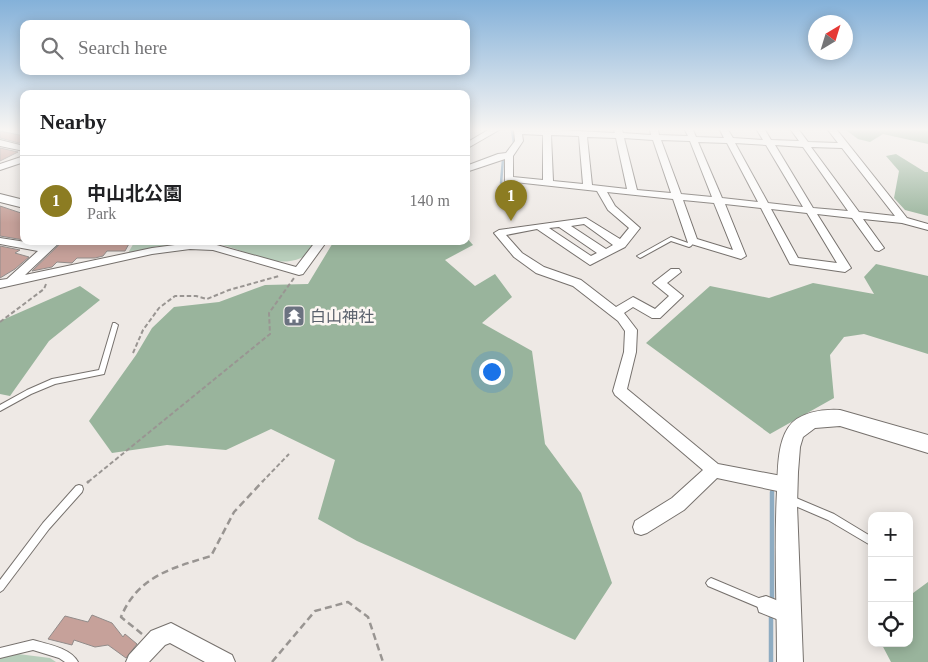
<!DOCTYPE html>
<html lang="en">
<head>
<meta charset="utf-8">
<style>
	body { margin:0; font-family:"Times New Roman","Noto Sans JP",serif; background:#f2f2f2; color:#202124 }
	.controls { position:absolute; right:15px; bottom:15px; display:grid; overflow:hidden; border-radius:10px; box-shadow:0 2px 12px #0003 }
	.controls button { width:45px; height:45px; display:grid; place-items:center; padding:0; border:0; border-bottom:1px solid #e0e0e0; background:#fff; color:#202124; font:25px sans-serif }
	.compass { position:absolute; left:808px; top:15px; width:45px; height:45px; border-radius:50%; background:#fff; box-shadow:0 2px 12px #0003; rotate:38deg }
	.you { position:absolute; left:491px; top:371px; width:18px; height:18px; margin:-12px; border:4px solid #fff; border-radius:50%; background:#1a73e8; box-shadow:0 0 0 8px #1a73e833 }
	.badge { display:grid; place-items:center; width:32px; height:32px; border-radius:50%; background:#8c7c22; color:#fff; font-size:16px; font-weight:700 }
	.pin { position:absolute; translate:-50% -41px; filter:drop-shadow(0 1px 2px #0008) }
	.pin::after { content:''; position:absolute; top:26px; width:18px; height:15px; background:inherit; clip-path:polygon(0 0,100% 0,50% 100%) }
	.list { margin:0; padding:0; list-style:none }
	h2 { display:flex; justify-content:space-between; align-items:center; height:65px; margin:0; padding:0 20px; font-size:21px }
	h2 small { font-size:16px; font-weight:400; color:#757577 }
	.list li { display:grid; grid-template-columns:32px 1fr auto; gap:15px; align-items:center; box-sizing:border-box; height:90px; padding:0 20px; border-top:1px solid #e0e0e0 }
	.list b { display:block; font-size:19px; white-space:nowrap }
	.list p { margin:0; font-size:16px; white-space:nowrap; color:#757577 }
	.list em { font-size:16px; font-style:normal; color:#757577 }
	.icon { flex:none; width:28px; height:28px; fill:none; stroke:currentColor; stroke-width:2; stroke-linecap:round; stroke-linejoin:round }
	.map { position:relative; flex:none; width:928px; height:662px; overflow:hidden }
	.search { position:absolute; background:#fff; box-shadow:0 2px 12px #0003; left:20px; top:20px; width:450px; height:55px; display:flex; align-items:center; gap:12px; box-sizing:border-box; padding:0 18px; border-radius:10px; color:#757577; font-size:19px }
	.panel { position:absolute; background:#fff; box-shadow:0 2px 12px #0003; left:20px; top:90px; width:450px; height:155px; border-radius:10px }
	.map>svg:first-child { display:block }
	.green { fill:#b8cebb }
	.forest { fill:#99b49c }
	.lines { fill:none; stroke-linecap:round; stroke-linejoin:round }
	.stream-far1 { stroke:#8eacc2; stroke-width:2.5 }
	.stream { stroke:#8eacc2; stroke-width:4.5 }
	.building { fill:#c6a19a; stroke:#928c8a }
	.service-casing { stroke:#76716d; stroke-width:2 }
	.minor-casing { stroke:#76716d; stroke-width:2 }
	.tertiary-casing { stroke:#76716d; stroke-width:2 }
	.path-far1 { stroke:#999592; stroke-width:2; stroke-dasharray:4.5 2.5; stroke-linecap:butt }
	.path { stroke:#999592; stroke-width:2.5; stroke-dasharray:7 4; stroke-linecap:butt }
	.service { fill:#fff; fill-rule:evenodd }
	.minor { fill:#fff; fill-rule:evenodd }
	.tertiary { fill:#fff; fill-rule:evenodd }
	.labels { text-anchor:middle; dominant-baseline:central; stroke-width:5; stroke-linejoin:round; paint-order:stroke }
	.worship-label { font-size:16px; fill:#5b616d; stroke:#fcf6f2; text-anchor:start }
</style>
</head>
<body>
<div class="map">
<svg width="928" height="662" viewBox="0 0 928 662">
	<rect width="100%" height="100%" fill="#eee9e5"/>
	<path class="green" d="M135,241H188L187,245L158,246L128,253Z
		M195,241H317C313,247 308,255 301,258C265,273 231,236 195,244Z
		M10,653L50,658L56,662H0V658Z"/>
	<path class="forest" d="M846,130H928V144L883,134L870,142L858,139Z
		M896,154L925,172H928V216L905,210L894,198L899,171L886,156Z
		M466,237L473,245L445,260L475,286L495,274L512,297L482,323L532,351L545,444L581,493L612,583L575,640L357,541L318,519L335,460L271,429L226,450L167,445L112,453L89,421L136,355L152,328L174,307L219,302L265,285L308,284L334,241H466Z
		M876,264L928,276V354L864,334L844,337L830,355L834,398L770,434L646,343L710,286L769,298L813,283L874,294L864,277Z
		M80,286L100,300L49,341L10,396L0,394V321Z
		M928,582V662H891L881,643H909V596Z"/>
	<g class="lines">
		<path class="stream-far1" d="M512,130L514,143L512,146
			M501,183L503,159"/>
		<path class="stream" d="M772,492V602
			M771,613V662"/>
	</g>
	<path class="building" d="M0,131L24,136V141L19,143L0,138Z
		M0,148L18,152L0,161Z
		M0,206L24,214V240L0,236Z
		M63,241H114L113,242H130L125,251H107L103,256L95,258H77L72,263L57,262L52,267L32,271Z
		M0,246L20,250L15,253L29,257L15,269L0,278Z
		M92,615L112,623L123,637L125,634L137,644L126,658L108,645L95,647L74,640L72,645L48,639L65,616L88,622Z"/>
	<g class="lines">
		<g class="service-casing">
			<path id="service" d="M671,237L688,243L690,240L692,239L695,241L691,246L689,247L671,241L642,257L640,258L637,256Z
				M113,323H115L118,325L104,374L55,384L31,394L0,411V405L27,390L52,379L99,370Z
				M79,485L82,486L83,489L82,492L49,529L3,590L0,592V580L43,523L76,486Z
				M789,495L834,514L872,537V546L828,520L786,502L785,499L786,496Z
				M711,578L768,602L770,605L768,608L765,610L708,586L706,583L708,580Z
				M33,640C47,644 71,648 78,662H65L59,658L33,650L0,658V648Z"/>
		</g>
		<g class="minor-casing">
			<path id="minor" d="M488,130H499L466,149V143Z
				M558,130L615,133L614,130H622L623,133L651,135L650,130H658L659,135L688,136L685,130H693L696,137L724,138L720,130H728L733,138L763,140L757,130H765L771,140L799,141L791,130H799L808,142L838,143L828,130H837L907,218L928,224V230L902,223L863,219L884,248L879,251L875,250L852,218L817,214L851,268L845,272L790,264L761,208L725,204L746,256L741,259L688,243L673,199L607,192L615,206L640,228L625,247L590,265L537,229L506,235L522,253L544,267L581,280L616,307L633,297L655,309L669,296L653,283L671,269H679L681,272L667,283L683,296L660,318H652L633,307L624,313L637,330L636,352L627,389L718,464L787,477L793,480L795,485L793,490L787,493L717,478L684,510L647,533L641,535L635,533L633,527L635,521L672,498L703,470L615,395L613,391L624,352L625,331L618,321L573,286L536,273L514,257L494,233L499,230L586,218L620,239L629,228L608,210L597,191L505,181V159L466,172V166L498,154L506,153L515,141L514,130ZM522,134L543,135V180L513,177V156L523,141ZM551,135L579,136L583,184L553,181ZM587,137L616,138L627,189L592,185ZM624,138L653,140L671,193L637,190ZM661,140L690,141L712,197L681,194ZM698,142L727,143L758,202L722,198ZM735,143L766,145L803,207L768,203ZM775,145L803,147L848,211L813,208ZM811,147L842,148L895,216L859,212ZM683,200L714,203L733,250L697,239ZM771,209L807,213L837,263L798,258ZM584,224L613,245L606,249L571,226ZM559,227L597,253L591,256L549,228Z
				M0,140L24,146V151L0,146Z
				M24,156V162L0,170V164Z
				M0,238L45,245L49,241H61L25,275L152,248L190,243L213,244L296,267L316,241H327L303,274L299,275L213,250L190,249L152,254L0,288V280L7,279L38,251L0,244Z
				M766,596L796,608L798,615L796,622L789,624L759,612L757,605L759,598Z
				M171,623L232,655L235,662H205L170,643L165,645L149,662H126L129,655L151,631Z"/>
		</g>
		<g class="tertiary-casing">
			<path id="tertiary" d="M0,194L24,200V208L0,202Z
				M840,410L928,435V453L840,426L815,428L803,437L800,447L798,472L797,505L803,662H777C777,605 774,548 777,491C778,471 777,445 788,428C798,412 823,409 840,410Z"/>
		</g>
		<path class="path-far1" d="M0,322L44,289L46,284
			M133,353L143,330L159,308L175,296H196L207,299L229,290L279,276
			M88,482L270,334L269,313L294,278
			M262,482L289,454"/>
		<path class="path" d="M87,483L89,481
			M142,634L121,617C138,576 172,568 211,556L234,512L263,481
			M272,662L315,611L348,602L368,617L383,662"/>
		<use href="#service" class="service"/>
		<use href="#minor" class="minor"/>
		<use href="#tertiary" class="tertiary"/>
	</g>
	<linearGradient id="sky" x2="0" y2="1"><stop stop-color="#84b1d9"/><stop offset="0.58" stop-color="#f7f5f3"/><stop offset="1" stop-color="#f7f5f3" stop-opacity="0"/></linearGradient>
	<rect width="928" height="223" fill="url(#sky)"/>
	<defs>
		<g id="temple-square" transform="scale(1.125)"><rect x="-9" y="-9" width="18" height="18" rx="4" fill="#6b7280" stroke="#fcf6f2"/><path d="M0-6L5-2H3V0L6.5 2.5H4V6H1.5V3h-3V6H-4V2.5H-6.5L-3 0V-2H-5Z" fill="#fff"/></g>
	</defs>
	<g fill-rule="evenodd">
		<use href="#temple-square" x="294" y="316"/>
	</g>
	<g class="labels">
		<g class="worship-label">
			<text x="310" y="316">白山神社</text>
		</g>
	</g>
</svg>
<div class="controls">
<button>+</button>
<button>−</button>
<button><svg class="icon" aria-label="locate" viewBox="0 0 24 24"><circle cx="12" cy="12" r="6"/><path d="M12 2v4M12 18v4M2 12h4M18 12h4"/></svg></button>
</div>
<svg class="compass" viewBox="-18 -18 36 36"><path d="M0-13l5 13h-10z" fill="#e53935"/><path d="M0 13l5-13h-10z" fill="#757577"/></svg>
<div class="you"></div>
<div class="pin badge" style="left:511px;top:221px">1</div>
<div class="search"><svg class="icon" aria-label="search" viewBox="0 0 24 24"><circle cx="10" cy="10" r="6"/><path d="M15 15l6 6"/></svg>Search here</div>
<section class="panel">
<h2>Nearby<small></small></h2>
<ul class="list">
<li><span class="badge">1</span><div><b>中山北公園</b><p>Park</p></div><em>140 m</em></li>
</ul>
</section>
</div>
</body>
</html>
